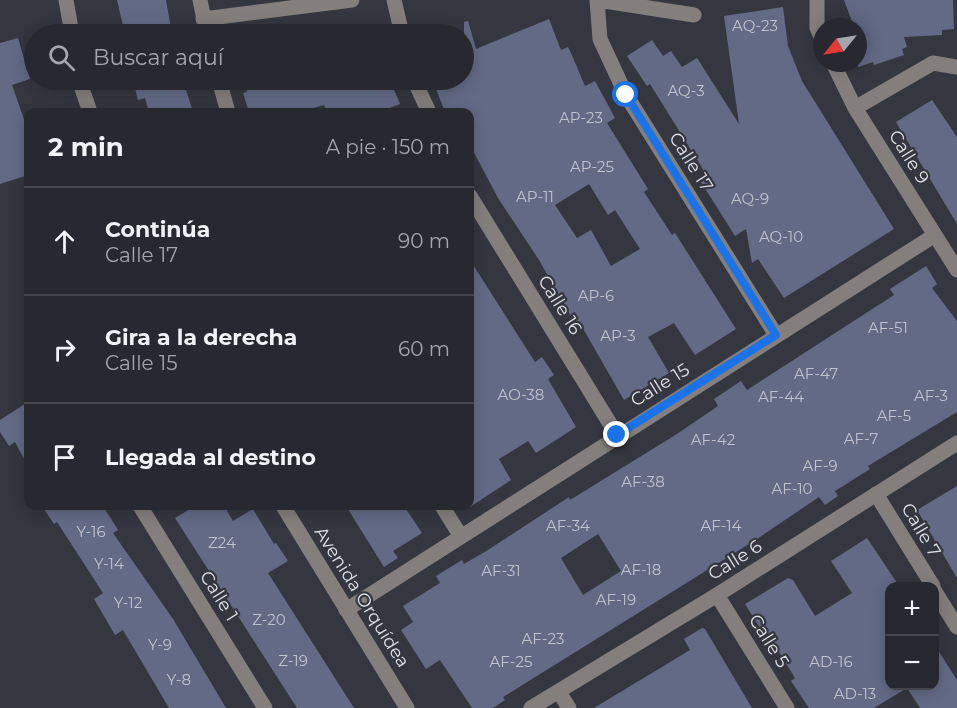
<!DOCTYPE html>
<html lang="es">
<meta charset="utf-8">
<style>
:root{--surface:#282930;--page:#303138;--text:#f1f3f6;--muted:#a5a6ab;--line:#44454c}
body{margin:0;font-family:Montserrat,sans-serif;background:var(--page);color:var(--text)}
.controls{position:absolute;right:18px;bottom:18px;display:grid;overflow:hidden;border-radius:12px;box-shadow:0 3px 15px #0003}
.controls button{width:54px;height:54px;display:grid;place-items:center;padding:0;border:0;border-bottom:2px solid var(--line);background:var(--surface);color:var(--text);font:30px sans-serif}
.compass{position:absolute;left:813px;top:18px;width:54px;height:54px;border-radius:50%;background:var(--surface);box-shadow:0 3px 15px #0003;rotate:240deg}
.stop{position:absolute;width:18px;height:18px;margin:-14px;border:4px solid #1a73e8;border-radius:50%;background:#fff}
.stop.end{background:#1a73e8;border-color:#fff;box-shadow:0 2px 6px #0008}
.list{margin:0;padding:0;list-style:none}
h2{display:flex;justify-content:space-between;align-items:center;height:78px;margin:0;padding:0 24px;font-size:26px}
h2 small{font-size:20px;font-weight:400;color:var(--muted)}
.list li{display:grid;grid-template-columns:39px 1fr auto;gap:18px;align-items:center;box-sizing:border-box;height:108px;padding:0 24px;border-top:2px solid var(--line)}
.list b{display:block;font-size:22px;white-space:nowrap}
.list p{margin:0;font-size:20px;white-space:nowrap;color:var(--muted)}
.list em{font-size:20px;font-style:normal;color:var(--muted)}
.icon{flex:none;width:33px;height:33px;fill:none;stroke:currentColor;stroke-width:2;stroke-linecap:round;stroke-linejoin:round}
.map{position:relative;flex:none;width:957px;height:708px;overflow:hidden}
.search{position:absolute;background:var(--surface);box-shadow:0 3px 15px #0003;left:24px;top:24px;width:450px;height:66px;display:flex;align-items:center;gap:15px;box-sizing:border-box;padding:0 21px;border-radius:33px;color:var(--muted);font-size:22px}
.panel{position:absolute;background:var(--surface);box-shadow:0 3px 15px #0003;left:24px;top:108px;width:450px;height:402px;border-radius:12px}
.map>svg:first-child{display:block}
.building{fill:#636a86;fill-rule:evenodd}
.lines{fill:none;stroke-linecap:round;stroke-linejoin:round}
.minor{stroke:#847f7c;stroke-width:15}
.route{stroke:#1a73e8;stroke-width:8}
.labels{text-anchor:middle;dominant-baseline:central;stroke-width:4.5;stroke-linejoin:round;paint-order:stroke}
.number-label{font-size:15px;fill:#c0c3cf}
.street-label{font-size:18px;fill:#dfe1e7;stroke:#353740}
</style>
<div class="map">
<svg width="957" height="708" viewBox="0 0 957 708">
<rect width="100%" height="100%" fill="#353740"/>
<!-- building -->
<path class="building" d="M 117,0 L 166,0 L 172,34 L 125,34 Z
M 844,0 L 953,0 L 954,29 L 942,30 L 942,35 L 904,37 L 907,47 L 902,49 L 904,55 L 874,65 L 873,62 L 858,67 L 858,27 L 854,27 Z
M 783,7 L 788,46 L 802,81 L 894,229 L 784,298 L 758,259 L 752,263 L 746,229 L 735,236 L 701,182 L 708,178 L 701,166 L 650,84 L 647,86 L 627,56 L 652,40 L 663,56 L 671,51 L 682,67 L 697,58 L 739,124 L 724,16 Z
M 549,19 L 561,50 L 568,47 L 571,53 L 585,86 L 595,81 L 615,118 L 607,123 L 648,189 L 644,192 L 672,235 L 675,233 L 736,329 L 695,355 L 674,323 L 648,337 L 669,373 L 624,400 L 581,325 L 577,327 L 539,260 L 498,198 L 470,145 L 470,112 L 445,112 L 436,89 L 444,85 L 442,80 L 464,80 L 464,22 L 468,21 L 476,49 ZM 589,184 L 608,215 L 615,210 L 640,249 L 611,266 L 591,230 L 577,238 L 555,205 Z
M 18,38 L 30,79 L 12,85 L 26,125 L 28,125 L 28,175 L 0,184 L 0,43 Z
M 133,80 L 183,80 L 193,112 L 149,112 L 145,98 L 138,100 Z
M 244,80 L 390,80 L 400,104 L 379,112 L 327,112 L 324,105 L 299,112 L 249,112 L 243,93 L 247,92 Z
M 932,100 L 957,137 L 957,224 L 896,122 Z
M 470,260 L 535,362 L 542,357 L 554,375 L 548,379 L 576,427 L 536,453 L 528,441 L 499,459 L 511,480 L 470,507 Z
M 926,266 L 937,284 L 932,288 L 957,321 L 957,412 L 868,466 L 870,469 L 835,491 L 838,496 L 825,505 L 819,497 L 757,539 L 503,697 L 505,700 L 493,708 L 472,708 L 440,660 L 426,669 L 401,630 L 413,622 L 403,606 L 440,583 L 436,576 L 462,560 L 464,564 L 488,550 L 569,497 L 570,500 L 677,434 L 718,406 L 714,399 L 741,381 L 747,390 L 894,295 L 890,289 ZM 598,534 L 621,571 L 583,595 L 561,558 Z
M 28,402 L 28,466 L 15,442 L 9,446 L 0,432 L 0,420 Z
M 957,486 L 957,578 L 917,510 Z
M 42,506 L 103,506 L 118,530 L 113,533 L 173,619 L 226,708 L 169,708 L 123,630 L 115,635 L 94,599 L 103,593 L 57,522 L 54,524 Z
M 195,506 L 224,506 L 233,521 L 253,509 L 274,544 L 276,543 L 288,561 L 268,573 L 354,708 L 297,708 L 175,518 Z
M 346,506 L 404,506 L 422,533 L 393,551 L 398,558 L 384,567 Z
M 867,538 L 899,586 L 890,586 L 890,686 L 934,686 L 934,644 L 957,680 L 957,708 L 920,708 L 907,688 L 874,708 L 809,708 L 791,681 L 795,678 L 763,626 L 760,628 L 745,604 L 788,578 L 793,580 L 815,616 L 852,593 L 831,561 Z
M 702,628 L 705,629 L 752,708 L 594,708 L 690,650 L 684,639 Z"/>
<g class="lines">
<!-- minor -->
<path class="minor" d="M 66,0 L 72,34
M 200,0 L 207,34
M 394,0 L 402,34
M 597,0 L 600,39 L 626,95 L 776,335
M 598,0 L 694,15
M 817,0 L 817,28 L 822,39
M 203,19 L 352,0
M 833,63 L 855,108 L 957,270
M 79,80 L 90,112
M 219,80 L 228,112
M 414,80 L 429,112
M 855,108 L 933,63 L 957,67
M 470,196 L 617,435
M 876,494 L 933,586
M 140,506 L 265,708
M 283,506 L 407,708
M 442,506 L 460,535
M 934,590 L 957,627
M 717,595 L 787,708
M 346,610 L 935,235
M 559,692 L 569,708
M 531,708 L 717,595 L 957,443"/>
</g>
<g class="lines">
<!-- route -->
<path class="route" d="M 617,435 L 776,335 L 626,95"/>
</g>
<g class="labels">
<!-- number labels -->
<g class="number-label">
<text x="755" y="25">AQ-23</text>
<text x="686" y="90">AQ-3</text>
<text x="581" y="117">AP-23</text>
<text x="592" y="166">AP-25</text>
<text x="535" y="196">AP-11</text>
<text x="750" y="198">AQ-9</text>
<text x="781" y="236">AQ-10</text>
<text x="596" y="295">AP-6</text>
<text x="888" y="327">AF-51</text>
<text x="618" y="335">AP-3</text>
<text x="816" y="373">AF-47</text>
<text x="521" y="394">AO-38</text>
<text x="931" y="395">AF-3</text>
<text x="781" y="396">AF-44</text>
<text x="894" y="415">AF-5</text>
<text x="861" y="438">AF-7</text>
<text x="713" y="439">AF-42</text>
<text x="820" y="465">AF-9</text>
<text x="643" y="481">AF-38</text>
<text x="792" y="488">AF-10</text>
<text x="568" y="525">AF-34</text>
<text x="721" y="525">AF-14</text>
<text x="91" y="531">Y-16</text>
<text x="222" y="542">Z24</text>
<text x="109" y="563">Y-14</text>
<text x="641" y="569">AF-18</text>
<text x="501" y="570">AF-31</text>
<text x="616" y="599">AF-19</text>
<text x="128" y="602">Y-12</text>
<text x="269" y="619">Z-20</text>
<text x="543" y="638">AF-23</text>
<text x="160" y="644">Y-9</text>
<text x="293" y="660">Z-19</text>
<text x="511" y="661">AF-25</text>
<text x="831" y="661">AD-16</text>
<text x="179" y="679">Y-8</text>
<text x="855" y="693">AD-13</text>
</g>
<!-- street labels -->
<g class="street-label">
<text transform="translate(909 157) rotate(58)">Calle 9</text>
<text transform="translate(691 162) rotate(58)">Calle 17</text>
<text transform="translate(560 305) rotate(58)">Calle 16</text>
<text transform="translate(660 385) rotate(-32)">Calle 15</text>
<text transform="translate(921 530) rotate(59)">Calle 7</text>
<text transform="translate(735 560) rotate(-32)">Calle 6</text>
<text transform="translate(219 596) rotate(58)">Calle 1</text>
<text transform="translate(362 597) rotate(58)">Avenida Orquídea</text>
<text transform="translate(769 641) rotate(58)">Calle 5</text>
</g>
</g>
</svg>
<div class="controls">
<button>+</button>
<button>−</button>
</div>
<svg class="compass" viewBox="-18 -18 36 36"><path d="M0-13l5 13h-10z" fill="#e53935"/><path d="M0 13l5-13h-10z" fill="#a5a6ab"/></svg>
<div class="stop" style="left:626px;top:95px"></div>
<div class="stop end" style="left:617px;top:435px"></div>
<div class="search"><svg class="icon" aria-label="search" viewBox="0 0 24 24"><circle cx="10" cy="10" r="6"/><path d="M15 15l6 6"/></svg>Buscar aquí</div>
<section class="panel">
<h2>2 min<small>A pie · 150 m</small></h2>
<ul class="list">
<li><svg class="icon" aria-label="ahead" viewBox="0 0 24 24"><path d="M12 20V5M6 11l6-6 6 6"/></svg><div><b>Continúa</b><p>Calle 17</p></div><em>90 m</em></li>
<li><svg class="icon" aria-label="right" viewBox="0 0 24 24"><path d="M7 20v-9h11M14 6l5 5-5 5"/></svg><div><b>Gira a la derecha</b><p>Calle 15</p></div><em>60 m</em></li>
<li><svg class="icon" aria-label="arrive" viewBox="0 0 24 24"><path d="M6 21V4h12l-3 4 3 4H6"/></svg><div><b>Llegada al destino</b></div></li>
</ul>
</section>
</div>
